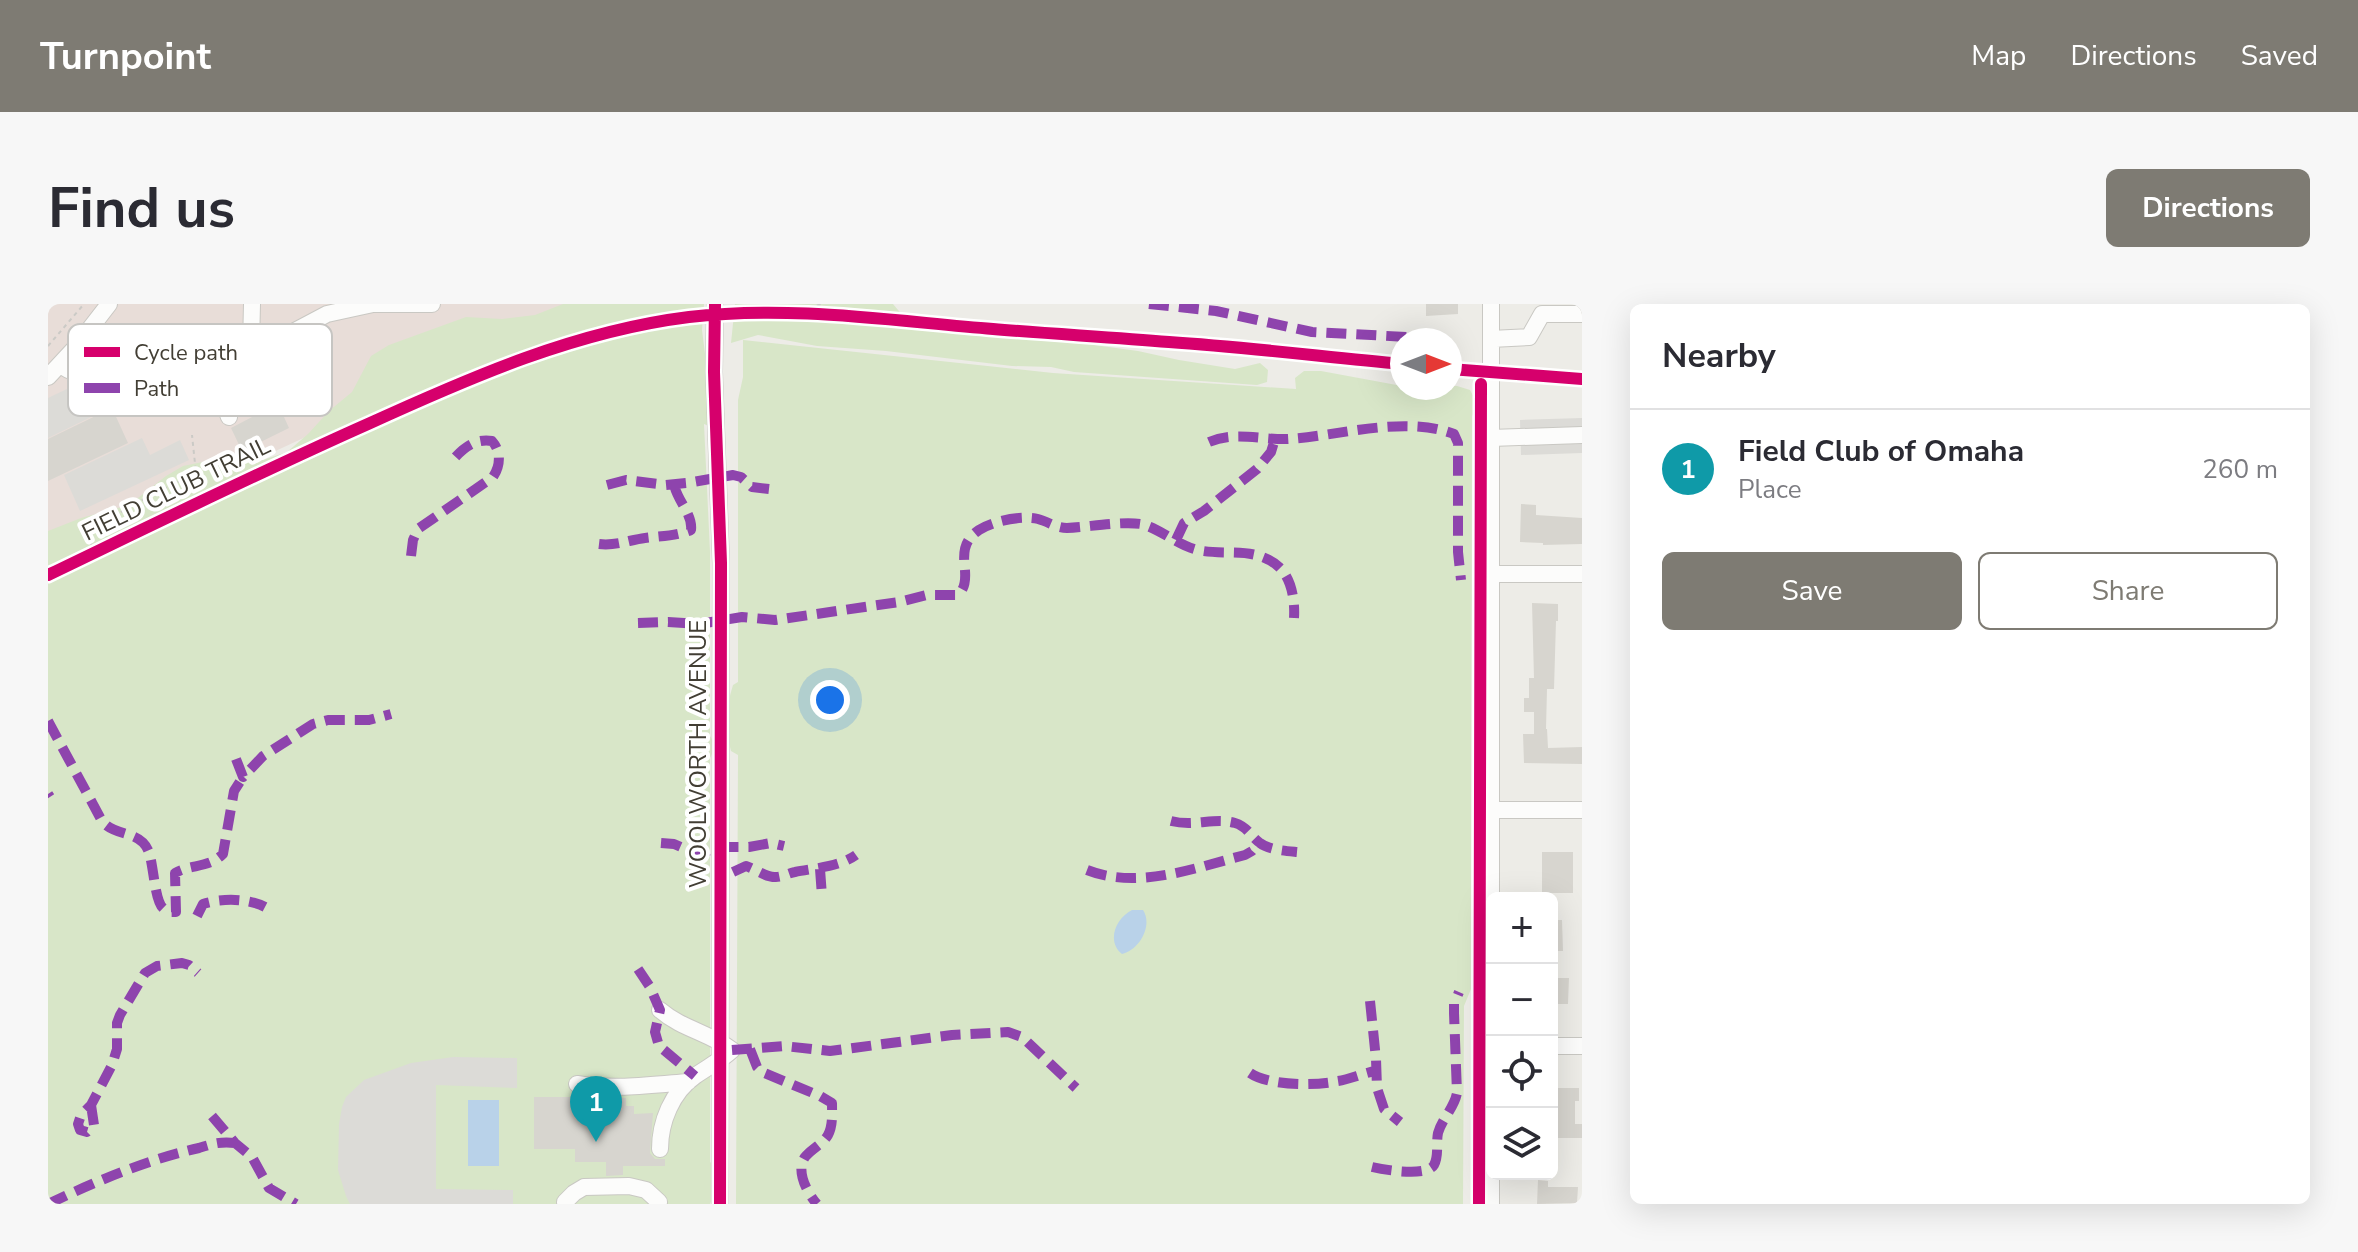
<!DOCTYPE html>
<meta charset="utf-8">
<style>
:root{--surface:#fff;--page:#f7f7f7;--text:#2b2b33;--muted:#7c7c81;--line:#e1e1e2;--accent:#7e7b73}
body{margin:0;font-family:"Nunito Sans",sans-serif;background:var(--page);color:var(--text)}
.controls{position:absolute;right:24px;bottom:24px;display:grid;overflow:hidden;border-radius:12px;box-shadow:0 8px 32px #0002}
.controls button{width:72px;height:72px;display:grid;place-items:center;padding:0;border:0;border-bottom:2px solid var(--line);background:var(--surface);color:var(--text);font:40px sans-serif}
.compass{position:absolute;left:1342px;top:24px;width:72px;height:72px;border-radius:50%;background:var(--surface);box-shadow:0 8px 32px #0002;rotate:90deg}
.you{position:absolute;left:782px;top:396px;width:28px;height:28px;margin:-20px;border:6px solid #fff;border-radius:50%;background:#1a73e8;box-shadow:0 0 0 12px #1a73e833}
.badge{display:grid;place-items:center;width:52px;height:52px;border-radius:50%;background:var(--accent);color:#fff;font-size:26px;font-weight:700}
.pin{position:absolute;translate:-50% -66px;filter:drop-shadow(0 2px 4px #0008)}
.pin::after{content:'';position:absolute;top:42px;width:28px;height:24px;background:inherit;clip-path:polygon(0 0,100% 0,50% 100%)}
.list{margin:0;padding:0;list-style:none}
h2{display:flex;justify-content:space-between;align-items:center;height:104px;margin:0;padding:0 32px;font-size:34px}
h2 small{font-size:26px;font-weight:400;color:var(--muted)}
.list li{display:grid;grid-template-columns:52px 1fr auto;gap:24px;align-items:center;box-sizing:border-box;height:120px;padding:0 32px;border-top:2px solid var(--line)}
.list b{display:block;font-size:30px;white-space:nowrap}
.list p{margin:0;font-size:26px;white-space:nowrap;color:var(--muted)}
.list em{font-size:26px;font-style:normal;color:var(--muted)}
.actions{display:flex;gap:16px;padding:24px 32px}
.actions a{flex:1;padding:18px 0;border:2px solid var(--accent);border-radius:12px;text-align:center;font-size:28px;color:var(--accent)}
.actions .main{background:var(--accent);color:#fff}
.icon{flex:none;width:44px;height:44px;fill:none;stroke:currentColor;stroke-width:2;stroke-linecap:round;stroke-linejoin:round}
.map{position:relative;flex:none;width:1534px;height:900px;overflow:hidden;border-radius:12px}
header{display:flex;align-items:center;gap:48px;box-sizing:border-box;height:112px;padding:0 40px;background:var(--accent);color:#fff}
header strong{font-size:38px}
nav{display:flex;gap:44px;margin-inline-start:auto;font-size:28px}
.intro{display:flex;align-items:center;justify-content:space-between;box-sizing:border-box;height:192px;padding:0 48px}
h1{margin:0;font-size:56px}
.button{padding:20px 36px;border-radius:12px;background:var(--accent);color:#fff;font-size:28px;font-weight:700}
main{display:flex;gap:48px;padding:0 48px}
aside{flex:1;background:var(--surface);border-radius:12px;box-shadow:0 8px 32px #0002}
.map>svg:first-child{display:block}
.medical{fill:#e8ddd8}
.green{fill:#d8e6c8}
.parking{fill:#dcdbd7}
.water{fill:#b9d2e9}
.building{fill:#d7d5cf}
.lines{fill:none;stroke-linecap:round;stroke-linejoin:round}
.minor-casing{stroke:#c9c8c3;stroke-width:18}
.path{stroke:#cbcac6;stroke-width:2;stroke-dasharray:4 4;stroke-linecap:butt}
.minor{stroke:#fcfcfb;stroke-width:16}
.quiet{stroke:#8e44ad;stroke-width:10;stroke-dasharray:20 10;stroke-linecap:butt}
.cycleway-casing{stroke:#fff;stroke-width:17}
.cycleway{stroke:#d6006c;stroke-width:12}
.labels{text-anchor:middle;dominant-baseline:central;stroke-width:8;stroke-linejoin:round;paint-order:stroke}
.street-label{font-size:24px;fill:#423e34;stroke:#fff}
.key{fill:#fff;stroke:#c6c5c2;stroke-width:2}
.key-label{font-size:22px;fill:#423e34}
</style>
<header>
<strong>Turnpoint</strong>
<nav><a>Map</a><a>Directions</a><a>Saved</a></nav>
</header>
<div class="intro"><h1>Find us</h1><a class="button">Directions</a></div>
<main>
<div class="map">
<svg width="1534" height="900" viewBox="0 0 1534 900">
<rect width="100%" height="100%" fill="#edece7"/>
<!-- medical -->
<path class="medical" d="M 0,0 L 589,0 L 464,37 L 0,253 Z"/>
<!-- green -->
<path class="green" d="M 515,0 L 656,0 L 654,26 L 661,81 L 661,122 L 656,120 L 662,248 L 662,432 C 667,438 666,448 662,454 L 662,858 L 667,862 L 666,890 L 662,900 L 0,900 L 0,227 L 33,214 L 81,201 L 118,172 L 135,162 L 169,155 L 215,156 L 239,148 L 260,130 L 281,107 L 304,88 L 323,52 L 341,41 L 418,13 L 454,15 L 487,11 Z
M 687,0 L 845,0 L 861,19 L 893,28 L 948,29 L 1024,38 L 1090,47 L 1131,56 L 1187,65 L 1212,59 L 1220,66 L 1219,78 L 1209,81 L 1026,68 L 1003,63 L 964,62 L 838,47 L 769,42 L 710,31 L 683,39 Z
M 695,36 L 1005,69 L 1248,85 L 1247,74 L 1256,67 L 1273,67 L 1354,82 L 1354,84 L 1402,84 L 1402,82 L 1409,82 L 1422,86 L 1429,99 L 1424,113 L 1423,685 L 1416,702 L 1415,900 L 688,900 L 690,451 L 683,447 C 677,425 678,402 685,381 L 690,378 L 690,96 L 695,73 Z"/>
<!-- parking -->
<path class="parking" d="M 21,84 L 29,100 L 37,96 L 45,112 L 0,134 L 0,94 Z
M 1534,114 L 1534,149 L 1473,151 L 1472,116 Z
M 94,134 L 102,151 L 132,136 L 141,156 L 32,207 L 16,171 Z
M 405,753 L 469,754 L 469,784 L 388,781 L 388,885 L 465,886 L 465,900 L 302,900 L 298,892 L 290,866 L 291,820 L 294,803 L 298,793 L 316,776 L 363,759 Z"/>
<!-- water -->
<path class="water" d="M 1084,606 L 1095,606 C 1105,621 1092,646 1074,650 C 1058,637 1068,614 1084,606 Z
M 420,796 L 451,796 L 451,862 L 420,862 Z"/>
<!-- building -->
<path class="building" d="M 1378,0 L 1410,0 L 1410,10 L 1378,12 Z
M 254,87 L 261,102 L 236,113 L 241,124 L 194,147 L 183,124 Z
M 64,104 L 80,139 L 0,177 L 0,135 Z
M 1473,200 L 1488,201 L 1488,211 L 1534,214 L 1534,240 L 1495,241 L 1495,239 L 1472,238 Z
M 1484,299 L 1510,300 L 1510,317 L 1508,317 L 1506,385 L 1499,385 L 1498,425 L 1499,425 L 1500,444 L 1534,443 L 1534,460 L 1476,459 L 1475,430 L 1486,430 L 1486,408 L 1476,408 L 1476,394 L 1481,394 L 1481,374 L 1486,374 Z
M 1494,548 L 1525,548 L 1525,589 L 1494,589 Z
M 1504,616 L 1514,616 L 1515,647 L 1504,647 Z
M 1504,674 L 1521,674 L 1520,700 L 1504,700 Z
M 1504,784 L 1531,784 L 1531,797 L 1527,797 L 1527,820 L 1534,820 L 1534,834 L 1504,834 Z
M 486,793 L 524,793 L 524,802 L 558,802 L 557,794 L 578,794 L 578,802 L 586,802 L 586,810 L 605,809 L 602,849 L 607,855 L 617,855 L 617,862 L 575,862 L 575,871 L 558,872 L 558,858 L 527,858 L 527,845 L 486,845 Z
M 1490,876 L 1500,877 L 1500,883 L 1530,883 L 1529,899 L 1489,900 Z"/>
<g class="lines">
<!-- minor casing -->
<g class="minor-casing">
<path id="minor" d="M 667,0 L 666,68 L 673,259 L 672,900
M 1443,35 L 1481,33 L 1494,10 L 1534,10
M 203,42 L 228,37 L 279,10 L 325,0 L 384,0
M 153,55 L 175,43 L 203,42 L 204,0
M 12,61 C 21,67 30,71 41,71 C 71,72 138,33 160,61 C 169,73 175,98 181,113
M 0,73 L 27,44 L 61,0
M 1443,134 L 1534,131
M 1444,270 L 1534,270
M 1443,506 L 1534,506
M 1504,742 L 1534,742
M 529,780 C 565,786 604,781 640,778
M 612,845 C 612,818 624,788 647,772 C 660,763 672,757 684,746 C 662,729 634,725 612,706
M 517,898 L 526,889 L 536,883 L 581,882 L 598,886 L 611,898
M 1443,900 L 1443,0"/>
</g>
<!-- path -->
<path class="path" d="M 755,9 L 763,3 L 774,0
M 0,42 L 36,0
M 48,248 C 47,246 42,239 42,237 C 42,217 130,179 148,169 L 144,131"/>
<!-- minor -->
<use href="#minor" class="minor"/>
<!-- quiet -->
<path class="quiet" d="M 1101,0 L 1168,7 L 1264,28 L 1379,34
M 1161,138 C 1187,127 1213,136 1240,135 C 1291,132 1356,111 1406,130 L 1410,139 L 1410,248 L 1413,276
M 559,181 L 578,176 L 618,181 L 639,179 L 685,171 L 693,173 L 704,183 L 721,185
M 1128,236 L 1136,219 L 1156,207 L 1209,165 L 1223,148 L 1227,135
M 551,240 C 568,242 581,236 597,234 C 613,232 627,232 643,226 C 645,210 629,197 626,180
M 363,252 L 365,236 L 370,225 L 445,173 C 453,161 453,147 444,137 C 426,134 414,145 403,158
M 590,319 L 620,318 L 651,320 L 694,313 L 727,316 L 851,298 L 879,291 L 910,291 C 929,273 901,246 931,226 C 945,217 974,211 990,215 C 1001,218 1008,224 1019,224 C 1040,223 1074,217 1093,220 C 1114,225 1132,244 1155,247 C 1181,251 1209,243 1231,263 C 1244,275 1247,297 1246,314
M 0,417 L 54,517 C 67,533 91,526 100,546 C 106,559 106,598 116,605 C 120,609 123,608 128,608 L 127,569 C 143,560 161,564 175,550 L 186,487 L 195,473
M 188,455 L 195,473 L 215,452 L 265,420 L 280,416 L 321,416 L 343,410
M 0,490 L 2,493
M 1123,517 C 1147,523 1166,513 1187,519 C 1200,523 1202,532 1212,539 C 1221,546 1238,547 1249,548
M 613,539 L 626,540 L 640,546 L 653,549 L 672,543 L 701,543 L 723,539 L 736,542
M 772,565 L 774,592
M 1039,566 C 1090,586 1146,564 1197,551 L 1204,547 L 1211,539
M 685,568 L 698,562 C 707,565 719,574 728,573 C 734,573 741,569 747,568 C 767,564 791,563 808,551
M 149,612 L 155,600 C 173,594 200,594 217,603
M 590,665 L 602,683 L 612,706 L 607,728 L 611,742 L 647,772
M 1322,697 L 1328,755 L 1329,784 L 1336,805 L 1352,818
M 702,745 L 709,763 L 714,768 L 772,792 L 784,799 C 784,810 785,822 780,831 C 775,840 763,845 757,853 C 747,867 760,890 769,900
M 684,746 L 736,742 L 782,747 L 904,731 L 960,728 L 974,733 L 1028,784
M 1202,769 C 1221,782 1268,782 1290,777 C 1303,775 1315,769 1328,767
M 43,801 L 46,821 L 39,828 L 32,826 L 30,820 L 33,811 L 43,801 L 64,761 L 69,745 L 69,719 L 72,711 L 97,669 L 109,662 L 134,659 L 141,661 L 150,669
M 164,812 L 187,839 L 204,853 L 221,884 L 248,900
M 1324,863 C 1337,866 1379,873 1386,861 C 1391,852 1388,839 1390,829 C 1394,815 1406,804 1409,789 L 1406,709 L 1406,700 L 1411,688
M 0,900 C 49,877 98,856 151,844 C 164,840 173,837 187,839"/>
<!-- cycleway casing -->
<g class="cycleway-casing">
<path id="cycleway" d="M 667,0 L 666,68 L 673,259 L 672,900
M 1402,65 L 1534,75
M 0,271 C 106,220 212,168 320,120 C 423,73 528,27 641,13 C 743,1 844,17 945,25 C 1004,30 1063,33 1121,38 C 1199,43 1277,53 1354,60
M 1431,900 L 1433,80"/>
</g>
<!-- cycleway -->
<use href="#cycleway" class="cycleway"/>
</g>
<g class="labels">
<!-- street labels -->
<g class="street-label">
<text transform="translate(128 185) rotate(-26)">FIELD CLUB TRAIL</text>
<text transform="translate(650 450) rotate(-90)">WOOLWORTH AVENUE</text>
</g>
</g>
<!-- legend -->
<rect x="20" y="20" width="264" height="92" rx="12" class="key"/>
<rect x="36" y="43" width="36" height="10" fill="#d6006c"/>
<rect x="36" y="79" width="36" height="10" fill="#8e44ad"/>
<g class="key-label">
<text x="86" y="56">Cycle path</text>
<text x="86" y="92">Path</text>
</g>
</svg>
<div class="controls">
<button>+</button>
<button>−</button>
<button><svg class="icon" aria-label="locate" viewBox="0 0 24 24"><circle cx="12" cy="12" r="6"/><path d="M12 2v4M12 18v4M2 12h4M18 12h4"/></svg></button>
<button><svg class="icon" aria-label="layers" viewBox="0 0 24 24"><path d="M12 4l9 5-9 5-9-5zM3 14l9 5 9-5"/></svg></button>
</div>
<svg class="compass" viewBox="-18 -18 36 36"><path d="M0-13l5 13h-10z" fill="#e53935"/><path d="M0 13l5-13h-10z" fill="#7c7c81"/></svg>
<div class="you"></div>
<div class="pin badge" style="left:548px;top:838px;background:#0f9aa8">1</div>
</div>
<aside>
<h2>Nearby<small></small></h2>
<ul class="list">
<li><span class="badge" style="background:#0f9aa8">1</span><div><b>Field Club of Omaha</b><p>Place</p></div><em>260 m</em></li>
</ul>
<div class="actions"><a class="main">Save</a><a>Share</a></div>
</aside>
</main>
